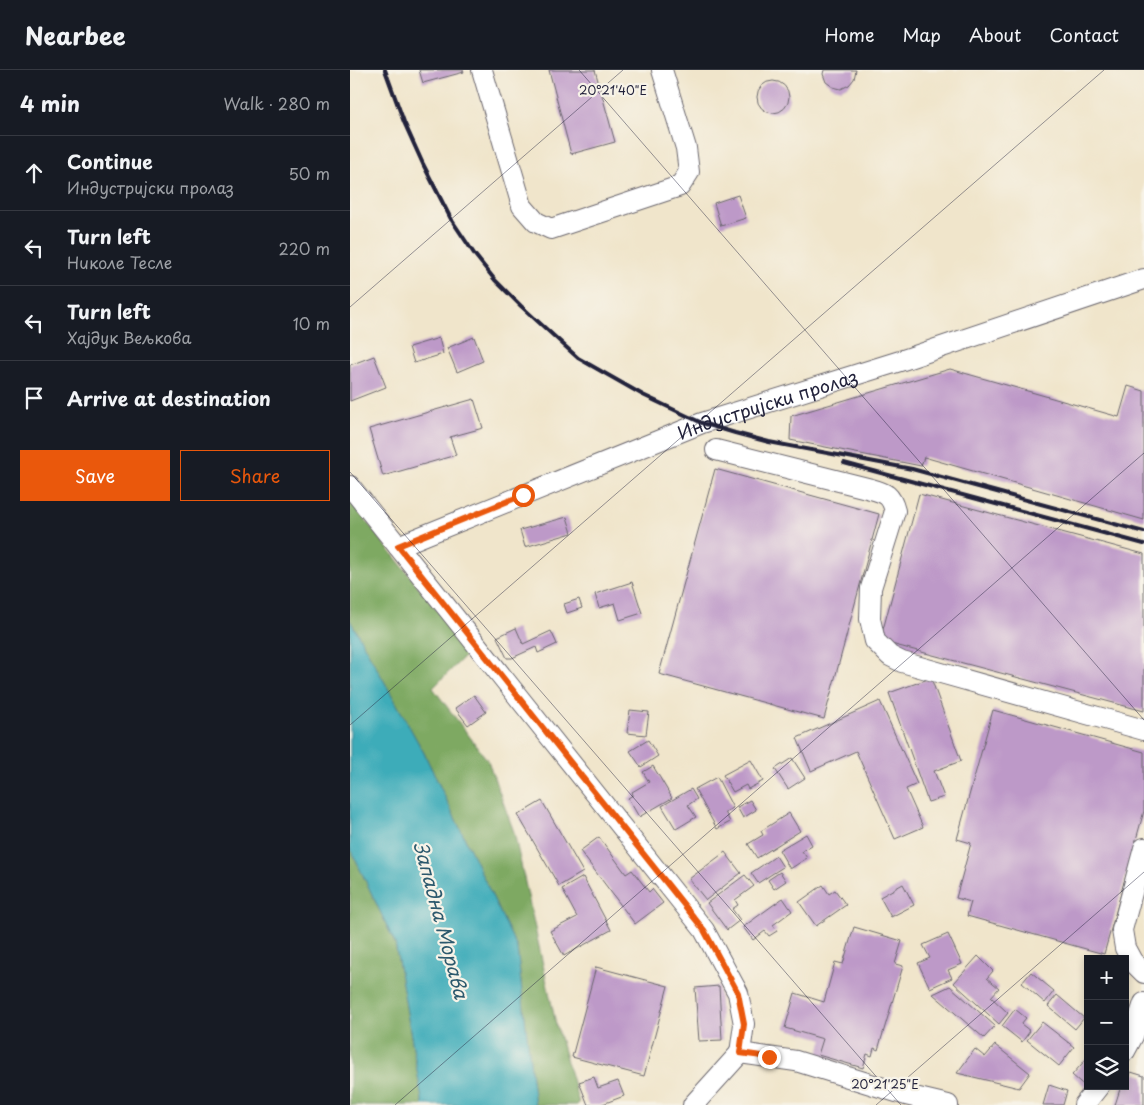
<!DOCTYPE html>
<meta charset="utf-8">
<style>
:root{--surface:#171b24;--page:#242831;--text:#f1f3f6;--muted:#9ea1a6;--line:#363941;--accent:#ea580c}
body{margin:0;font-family:"Playpen Sans",sans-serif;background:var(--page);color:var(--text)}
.controls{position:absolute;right:15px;bottom:15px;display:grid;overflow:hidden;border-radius:0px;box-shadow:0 2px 8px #0003}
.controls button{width:45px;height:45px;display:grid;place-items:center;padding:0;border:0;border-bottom:1px solid var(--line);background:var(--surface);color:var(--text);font:25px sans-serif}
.stop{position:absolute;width:15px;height:15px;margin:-11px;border:4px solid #ea580c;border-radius:50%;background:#fff}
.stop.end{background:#ea580c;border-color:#fff;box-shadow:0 1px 5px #0008}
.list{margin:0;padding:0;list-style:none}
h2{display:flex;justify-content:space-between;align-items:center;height:65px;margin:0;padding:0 20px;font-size:21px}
h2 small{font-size:16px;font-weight:400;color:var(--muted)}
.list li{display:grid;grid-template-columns:32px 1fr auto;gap:15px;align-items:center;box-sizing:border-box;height:75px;padding:0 20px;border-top:1px solid var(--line)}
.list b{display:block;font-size:19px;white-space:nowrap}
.list p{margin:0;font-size:16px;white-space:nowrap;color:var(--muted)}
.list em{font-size:16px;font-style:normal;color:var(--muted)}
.actions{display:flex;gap:10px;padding:15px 20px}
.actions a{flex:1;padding:11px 0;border:1px solid var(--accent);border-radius:0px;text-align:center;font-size:18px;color:var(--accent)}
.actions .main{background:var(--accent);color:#fff}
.icon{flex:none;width:28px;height:28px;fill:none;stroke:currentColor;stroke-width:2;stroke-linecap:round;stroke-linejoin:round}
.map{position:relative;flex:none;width:794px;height:1035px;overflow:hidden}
header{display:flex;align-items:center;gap:30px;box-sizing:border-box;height:70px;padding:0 25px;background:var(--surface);border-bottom:1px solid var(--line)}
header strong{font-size:24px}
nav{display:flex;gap:28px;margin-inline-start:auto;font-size:18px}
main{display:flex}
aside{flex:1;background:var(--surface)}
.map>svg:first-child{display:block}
.forest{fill:#7ea962;stroke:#50664e}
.water{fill:#3cacb9;stroke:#2f677a}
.building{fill:#bd99c8}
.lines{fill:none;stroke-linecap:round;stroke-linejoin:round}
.minor-casing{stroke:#6a666d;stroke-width:22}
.minor{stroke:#fff;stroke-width:20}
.rail{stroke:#22223b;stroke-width:4}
.route{stroke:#ea580c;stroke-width:6}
.ticks{fill:none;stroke:#22223b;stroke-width:1;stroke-opacity:0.45}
.labels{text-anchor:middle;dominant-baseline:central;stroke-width:4.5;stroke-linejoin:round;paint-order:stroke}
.street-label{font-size:18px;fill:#22223b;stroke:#f7f3e8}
.water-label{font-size:19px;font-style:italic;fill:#2c596d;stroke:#f7f3e8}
.ticks-label{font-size:12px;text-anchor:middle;fill:#22223b;stroke:#f7f3e8;stroke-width:4.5;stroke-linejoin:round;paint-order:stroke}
</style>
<header>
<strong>Nearbee</strong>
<nav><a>Home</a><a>Map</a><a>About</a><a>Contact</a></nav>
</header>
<main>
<aside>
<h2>4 min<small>Walk · 280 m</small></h2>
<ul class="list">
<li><svg class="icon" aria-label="ahead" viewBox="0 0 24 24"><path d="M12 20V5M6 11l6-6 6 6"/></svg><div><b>Continue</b><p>Индустријски пролаз</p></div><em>50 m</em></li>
<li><svg class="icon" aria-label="left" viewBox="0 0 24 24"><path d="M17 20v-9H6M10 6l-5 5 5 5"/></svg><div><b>Turn left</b><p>Николе Тесле</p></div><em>220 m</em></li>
<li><svg class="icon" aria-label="left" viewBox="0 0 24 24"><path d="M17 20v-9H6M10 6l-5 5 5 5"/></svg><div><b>Turn left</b><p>Хајдук Вељкова</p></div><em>10 m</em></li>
<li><svg class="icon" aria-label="arrive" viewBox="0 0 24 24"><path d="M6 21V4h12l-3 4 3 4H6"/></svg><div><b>Arrive at destination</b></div></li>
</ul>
<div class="actions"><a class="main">Save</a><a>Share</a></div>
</aside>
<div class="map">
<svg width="794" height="1035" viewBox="0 0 794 1035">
<rect width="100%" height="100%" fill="#f7f3e8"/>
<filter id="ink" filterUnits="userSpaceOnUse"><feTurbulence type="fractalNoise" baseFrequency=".02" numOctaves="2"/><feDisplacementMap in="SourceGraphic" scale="10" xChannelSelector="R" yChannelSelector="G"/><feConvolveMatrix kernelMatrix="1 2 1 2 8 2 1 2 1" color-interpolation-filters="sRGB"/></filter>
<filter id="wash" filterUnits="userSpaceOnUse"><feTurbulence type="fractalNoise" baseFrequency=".0096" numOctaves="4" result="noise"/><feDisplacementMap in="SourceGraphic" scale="20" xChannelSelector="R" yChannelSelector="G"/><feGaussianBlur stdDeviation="1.12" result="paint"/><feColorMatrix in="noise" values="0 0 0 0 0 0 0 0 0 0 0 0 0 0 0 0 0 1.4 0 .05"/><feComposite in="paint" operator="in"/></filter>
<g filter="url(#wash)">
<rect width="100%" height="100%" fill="#f0e5cb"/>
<!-- forest -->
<path class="forest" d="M 0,431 L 120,581 L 83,618 L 138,691 L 164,762 L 206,954 L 229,1033 L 227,1035 L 185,1035 L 167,878 L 74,683 L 0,550 Z
M 0,778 L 45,873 L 73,1035 L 0,1035 Z"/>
<!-- water -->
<path class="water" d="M 0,550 L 74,683 L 167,878 L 185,1035 L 73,1035 L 45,873 L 0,778 Z"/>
<g id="blocks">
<!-- building -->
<path class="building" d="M 69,0 L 113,0 L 114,2 L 73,13 Z
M 199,0 L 245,0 L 265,72 L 221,84 Z
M 474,0 L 506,0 L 504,9 L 499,15 L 491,19 L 483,17 L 476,12 L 473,4 Z
M407 27a16 16 0 1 1 32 0a16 16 0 1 1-32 0Z
M 388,125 L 396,148 L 371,156 L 364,133 Z
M 124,267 L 133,291 L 107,302 L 97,278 Z
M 89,268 L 93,284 L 64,293 L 59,277 Z
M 24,286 L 36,317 L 0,331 L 0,295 Z
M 600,299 L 769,347 L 778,316 L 794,321 L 794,450 L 574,387 L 571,396 L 440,370 L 441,346 Z
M 124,329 L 133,358 L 100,367 L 106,385 L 33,406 L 19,359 Z
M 365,399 L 529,444 L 474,649 L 309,604 Z
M 569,424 L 794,484 L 794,641 L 530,571 Z
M 217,447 L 222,463 L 175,477 L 170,460 Z
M 282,512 L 292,543 L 270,550 L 265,533 L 249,538 L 245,524 Z
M 229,529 L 232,538 L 217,543 L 214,534 Z
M 166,558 L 173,574 L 201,561 L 207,574 L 188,583 L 186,577 L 162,588 L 157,588 L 147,567 Z
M 581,608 L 611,691 L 584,701 L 594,727 L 578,732 L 539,623 Z
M 124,625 L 136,642 L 118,655 L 105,638 Z
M 530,631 L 567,714 L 556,719 L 573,757 L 545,769 L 506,681 L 461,701 L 447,668 Z
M 280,640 L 299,642 L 296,665 L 277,663 Z
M 643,640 L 794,682 L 794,741 L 754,884 L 617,846 L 621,832 L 606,828 L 621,773 L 607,769 Z
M 298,670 L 308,686 L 291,697 L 280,681 Z
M 442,688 L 455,708 L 438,719 L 425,699 Z
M 401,690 L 413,711 L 398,719 L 396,715 L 383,722 L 373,705 Z
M 303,696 L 322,728 L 289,747 L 278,728 L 283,725 L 282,722 L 299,712 L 293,702 Z
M 367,707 L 383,738 L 375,742 L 380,752 L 367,759 L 345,719 Z
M 341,719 L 347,729 L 338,735 L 346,747 L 326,759 L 312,736 Z
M 400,730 L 406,740 L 393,748 L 387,737 Z
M 192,731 L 233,802 L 209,816 L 168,745 Z
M 439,743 L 450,761 L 407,788 L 398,774 L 413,765 L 411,761 Z
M 456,764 L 462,775 L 452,781 L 457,788 L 440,799 L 429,780 Z
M 249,767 L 276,804 L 282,800 L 299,822 L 302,819 L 313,833 L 285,854 L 230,781 Z
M 375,782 L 391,803 L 356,830 L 339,809 Z
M 426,786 L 433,797 L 408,813 L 401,803 Z
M 430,802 L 436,811 L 424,819 L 418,810 Z
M 395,805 L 404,816 L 385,830 L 388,835 L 382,839 L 390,850 L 377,860 L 357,833 Z
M 233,807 L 261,860 L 214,886 L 200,861 L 227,847 L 212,819 Z
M 553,814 L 564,835 L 541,847 L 530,827 Z
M 473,815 L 479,824 L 485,820 L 496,835 L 466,856 L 449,832 Z
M 433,828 L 442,841 L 423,855 L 427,861 L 419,866 L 415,861 L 403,870 L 393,857 Z
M 504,857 L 552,871 L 545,894 L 553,896 L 528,980 L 524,978 L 522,986 L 517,984 L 513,998 L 468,985 L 473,969 L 435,958 L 445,923 L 474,932 L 485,892 L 493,894 Z
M 598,864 L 612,894 L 598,900 L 602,908 L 580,918 L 568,893 L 580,888 L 573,875 Z
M 628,886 L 643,901 L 637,908 L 649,918 L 641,927 L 658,943 L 649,954 L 604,913 Z
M 246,897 L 318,916 L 294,1006 L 222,987 Z
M 681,902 L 704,921 L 695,933 L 672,913 Z
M 369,916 L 372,970 L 349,971 L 345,918 Z
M 600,916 L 645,956 L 634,968 L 583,924 Z
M 707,925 L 734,948 L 725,959 L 698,936 Z
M 665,939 L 676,948 L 671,954 L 680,961 L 672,972 L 652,956 Z
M 692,952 L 724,977 L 709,996 L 677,970 Z
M 645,975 L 680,1003 L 669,1018 L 607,1003 L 625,979 L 635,987 Z
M 738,987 L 738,1019 L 722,1005 Z
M 781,1002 L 794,1006 L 794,1035 L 765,1035 L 771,1016 L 777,1016 Z
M 244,1007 L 248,1018 L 268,1011 L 274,1026 L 250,1035 L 238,1035 L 229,1012 Z
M 699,1015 L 717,1021 L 713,1035 L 693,1035 Z"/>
</g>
</g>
<g filter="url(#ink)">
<use href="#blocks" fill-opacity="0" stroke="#6a666d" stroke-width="1"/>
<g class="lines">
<!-- minor casing -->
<g class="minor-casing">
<g id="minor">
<path d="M 132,0 L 172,136 L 186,152 L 201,159 L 330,116 L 339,102 L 336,78 L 312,0"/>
<path d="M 366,380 L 521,419 C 536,423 541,425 545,441 L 521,518 L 520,549 L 525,571 L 540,586 L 552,592 L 794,660"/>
<path d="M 0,416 L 354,860 L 388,923 L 394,954 L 390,983"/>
<path id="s1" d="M 48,476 L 352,353 L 550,291 L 794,209"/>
<path d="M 794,778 L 772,860 L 775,878 L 782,891 L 794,903"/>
<path d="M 775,981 L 783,966 L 794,933"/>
<path d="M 390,983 L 446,991 L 556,1025 L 598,1035"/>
<path d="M 343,1035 L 390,983"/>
<path d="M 734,1035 L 749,1016"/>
</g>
</g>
<!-- minor -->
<use href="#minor" class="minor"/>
<!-- rail -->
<path class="rail" d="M 35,0 L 54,52 L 73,94 L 101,149 L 125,185 L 145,210 L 171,236 L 228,288 L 293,325 L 352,353 L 385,363 L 419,372 L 562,399 L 794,462
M 494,393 L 794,474"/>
</g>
</g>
<g class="lines" filter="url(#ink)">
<!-- route -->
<path class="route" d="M 173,425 L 48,476 L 354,860 L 388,923 L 394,954 L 390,983 L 419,987"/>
</g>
<!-- ticks -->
<path class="ticks" d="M 229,0 L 794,650M 0,237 L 273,0M 0,402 L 551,1035M 0,655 L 754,0M 45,1035 L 794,383M 526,1035 L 794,802"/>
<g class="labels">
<!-- street labels -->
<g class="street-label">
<text stroke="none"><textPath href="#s1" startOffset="396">Индустријски пролаз</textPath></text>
</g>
<!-- water labels -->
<g class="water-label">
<text transform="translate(92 850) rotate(75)">Западна Морава</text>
</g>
</g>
<g class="ticks-label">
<text x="263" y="25">20°21'40"E</text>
<text x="535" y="1019">20°21'25"E</text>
</g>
</svg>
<div class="controls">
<button>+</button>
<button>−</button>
<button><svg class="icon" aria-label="layers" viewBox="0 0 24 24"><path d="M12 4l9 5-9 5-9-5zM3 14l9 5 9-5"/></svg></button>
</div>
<div class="stop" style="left:173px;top:425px"></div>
<div class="stop end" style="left:419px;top:987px"></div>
</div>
</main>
